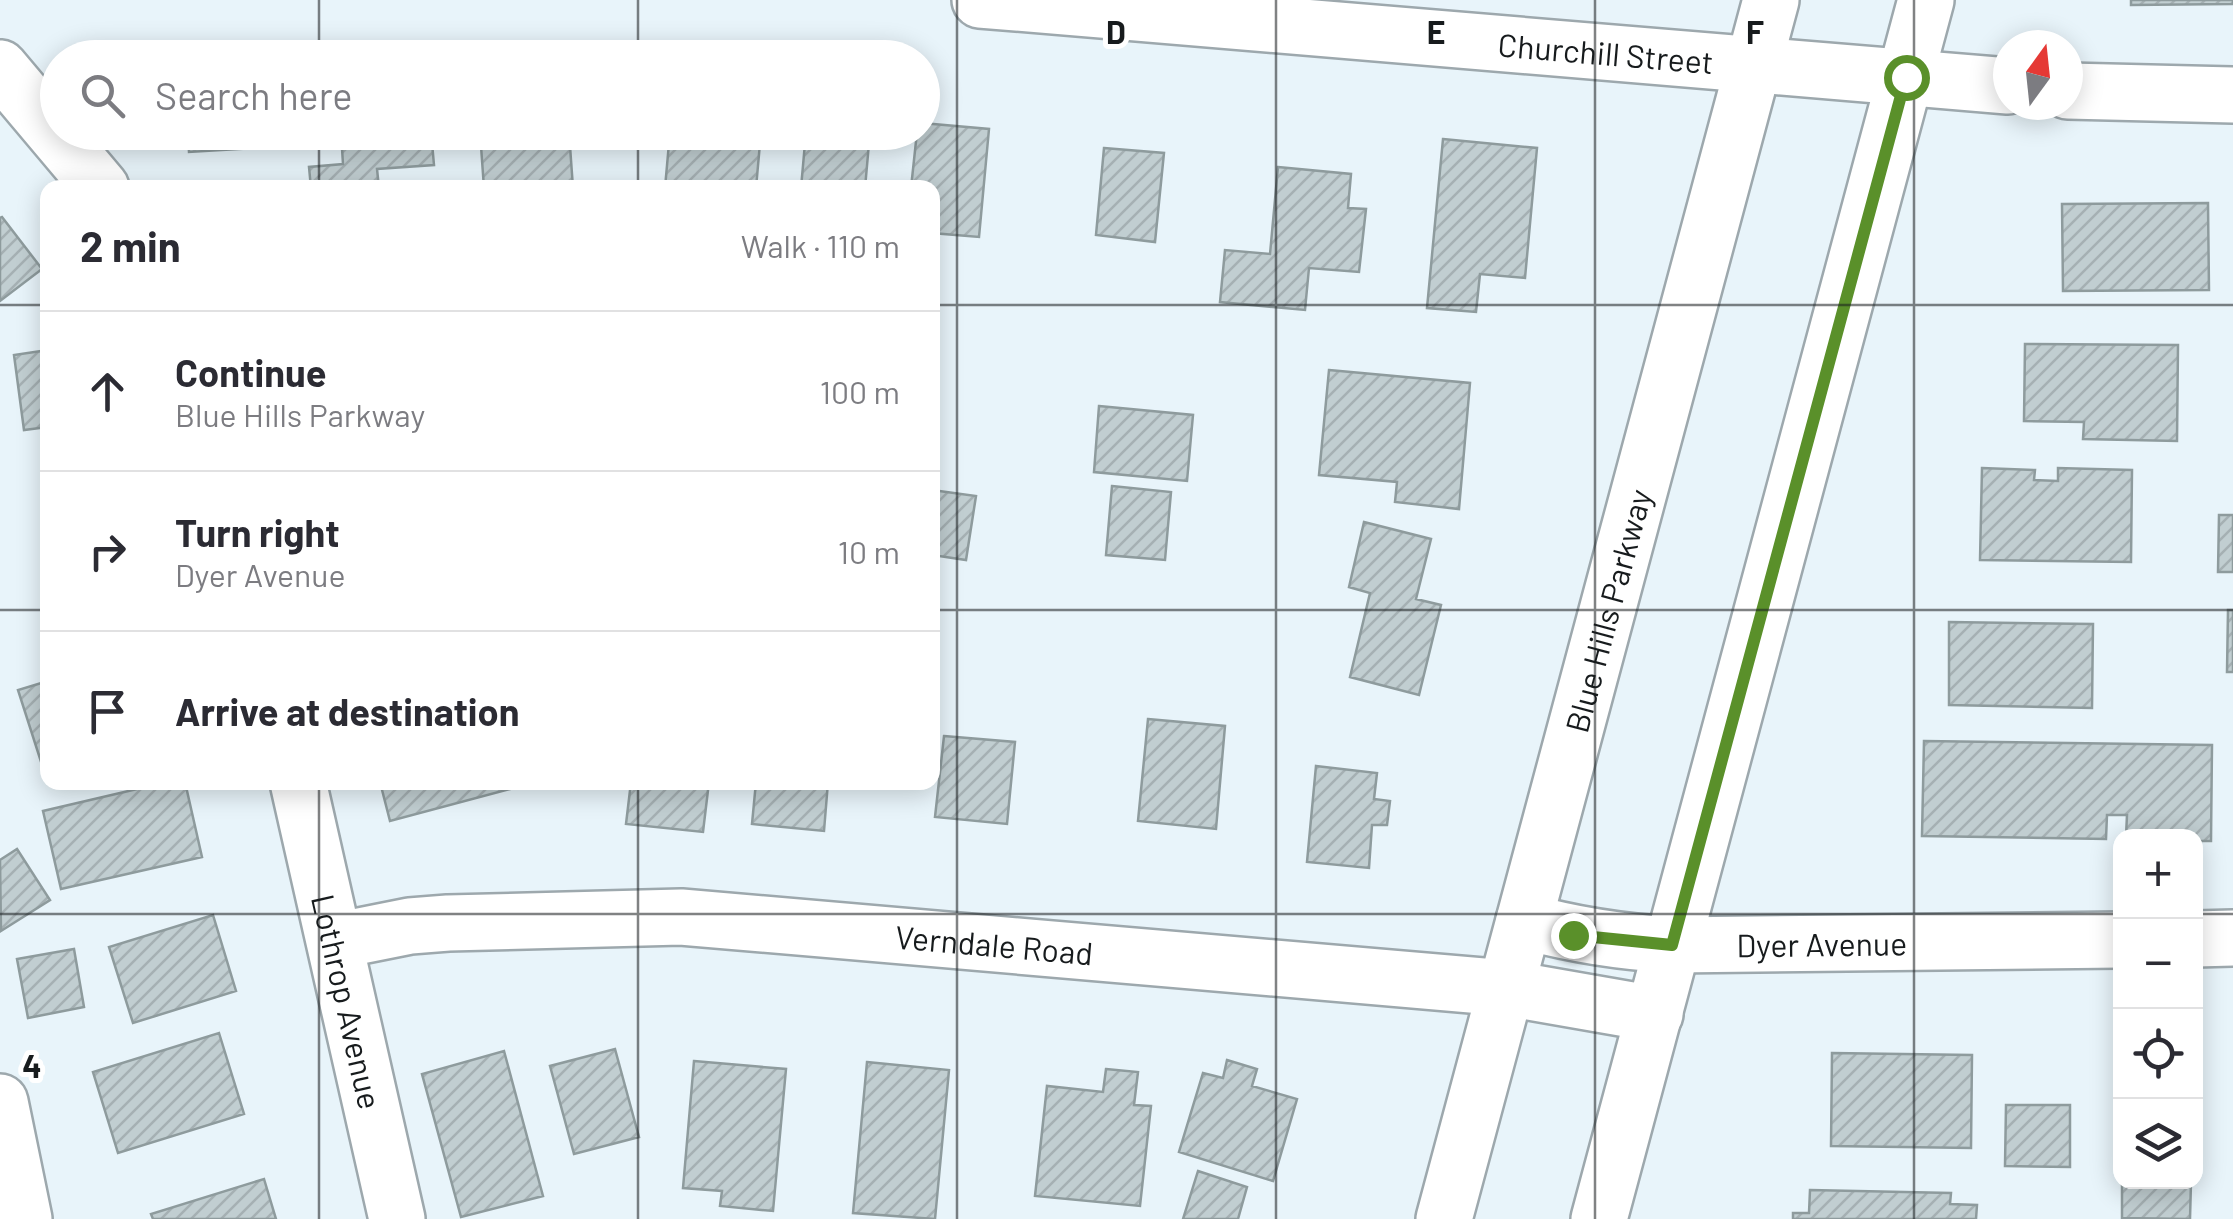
<!DOCTYPE html>
<meta charset="utf-8">
<style>
:root{--surface:#fff;--page:#f7f7f7;--text:#2b2b33;--muted:#7c7c81;--line:#e1e1e2}
body{margin:0;font-family:Barlow,sans-serif;background:var(--page);color:var(--text)}
.controls{position:absolute;right:30px;bottom:30px;display:grid;overflow:hidden;border-radius:20px;box-shadow:0 5px 25px #0003}
.controls button{width:90px;height:90px;display:grid;place-items:center;padding:0;border:0;border-bottom:2px solid var(--line);background:var(--surface);color:var(--text);font:50px sans-serif}
.compass{position:absolute;left:1993px;top:30px;width:90px;height:90px;border-radius:50%;background:var(--surface);box-shadow:0 5px 25px #0003;rotate:15deg}
.stop{position:absolute;width:30px;height:30px;margin:-22px;border:8px solid #5a902a;border-radius:50%;background:#fff}
.stop.end{background:#5a902a;border-color:#fff;box-shadow:0 2px 10px #0008}
.list{margin:0;padding:0;list-style:none}
h2{display:flex;justify-content:space-between;align-items:center;height:130px;margin:0;padding:0 40px;font-size:42px}
h2 small{font-size:32px;font-weight:400;color:var(--muted)}
.list li{display:grid;grid-template-columns:65px 1fr auto;gap:30px;align-items:center;box-sizing:border-box;height:160px;padding:0 40px;border-top:2px solid var(--line)}
.list b{display:block;font-size:38px;white-space:nowrap}
.list p{margin:0;font-size:32px;white-space:nowrap;color:var(--muted)}
.list em{font-size:32px;font-style:normal;color:var(--muted)}
.icon{flex:none;width:55px;height:55px;fill:none;stroke:currentColor;stroke-width:2;stroke-linecap:round;stroke-linejoin:round}
.map{position:relative;flex:none;width:2233px;height:1219px;overflow:hidden}
.search{position:absolute;background:var(--surface);box-shadow:0 5px 25px #0003;left:40px;top:40px;width:900px;height:110px;display:flex;align-items:center;gap:25px;box-sizing:border-box;padding:0 35px;border-radius:55px;color:var(--muted);font-size:38px}
.panel{position:absolute;background:var(--surface);box-shadow:0 5px 25px #0003;left:40px;top:180px;width:900px;height:610px;border-radius:20px}
.map>svg:first-child{display:block}
.building{fill:url(#building-hatch);stroke:#8e9b9d;stroke-width:2.5}
.lines{fill:none;stroke-linecap:round;stroke-linejoin:round}
.minor-casing{stroke:#9da8ad;stroke-width:60}
.secondary-casing{stroke:#9da8ad;stroke-width:60}
.minor{stroke:#fff;stroke-width:55}
.secondary{stroke:#fff;stroke-width:55}
.route{stroke:#5a902a;stroke-width:12}
.grid{fill:none;stroke:#171b1d;stroke-width:2.5;stroke-opacity:0.55}
.labels{text-anchor:middle;dominant-baseline:central;stroke-width:10;stroke-linejoin:round;paint-order:stroke}
.street-label{font-size:32px;fill:#171b1d;stroke:#fff}
.grid-label{font-size:32px;text-anchor:middle;font-weight:bold;fill:#171b1d;stroke:#fff;stroke-width:10;stroke-linejoin:round;paint-order:stroke}
</style>
<div class="map">
<svg width="2233" height="1219" viewBox="0 0 2233 1219">
<defs>
<pattern id="building-hatch" width="6" height="6" patternUnits="userSpaceOnUse" patternTransform="scale(2.5)"><rect width="6" height="6" fill="#c1ced1"/><path d="M-1 1l2-2M0 6l6-6M5 7l2-2" fill="none" stroke="#a5b0b3"/></pattern>
</defs>
<rect width="100%" height="100%" fill="#e8f4fa"/>
<!-- building -->
<path class="building" d="M 2131,0 L 2233,0 L 2233,4 L 2131,5 Z
M 922,123 L 989,129 L 979,237 L 932,233 L 932,188 L 911,188 L 917,132 L 922,132 Z
M 188,132 L 271,132 L 271,147 L 189,152 Z
M 341,132 L 431,132 L 434,165 L 377,169 L 379,188 L 311,188 L 309,167 L 343,164 Z
M 480,132 L 569,132 L 573,188 L 484,188 Z
M 670,132 L 761,132 L 756,188 L 665,188 Z
M 806,132 L 870,132 L 865,188 L 801,188 Z
M 1443,139 L 1537,148 L 1525,278 L 1480,274 L 1476,312 L 1427,308 Z
M 1104,148 L 1164,153 L 1155,242 L 1096,235 Z
M 1278,167 L 1351,174 L 1348,208 L 1366,209 L 1359,272 L 1309,268 L 1305,310 L 1220,302 L 1225,250 L 1270,254 Z
M 2208,203 L 2209,290 L 2063,291 L 2062,204 Z
M 2,217 L 42,269 L 0,301 L 0,218 Z
M 2025,344 L 2178,345 L 2177,441 L 2083,439 L 2084,422 L 2024,421 Z
M 48,350 L 48,427 L 24,430 L 14,355 Z
M 1329,370 L 1470,383 L 1459,509 L 1395,502 L 1397,482 L 1319,475 Z
M 1099,406 L 1193,415 L 1187,481 L 1094,472 Z
M 1982,468 L 2035,470 L 2034,480 L 2058,481 L 2058,468 L 2132,470 L 2131,562 L 1980,560 Z
M 1112,486 L 1171,492 L 1165,560 L 1106,555 Z
M 932,490 L 976,496 L 966,560 L 932,555 Z
M 2219,515 L 2233,515 L 2233,572 L 2218,572 Z
M 1364,522 L 1431,539 L 1416,599 L 1441,605 L 1419,695 L 1350,677 L 1370,593 L 1349,587 Z
M 2228,610 L 2233,610 L 2233,672 L 2227,672 Z
M 1949,622 L 2093,624 L 2092,708 L 1949,705 Z
M 48,681 L 48,766 L 43,768 L 18,690 Z
M 1148,719 L 1225,726 L 1216,829 L 1138,821 Z
M 944,736 L 1015,742 L 1007,824 L 935,817 Z
M 1924,741 L 2212,745 L 2211,841 L 2196,841 L 2196,836 L 2126,836 L 2127,815 L 2107,815 L 2106,839 L 1922,836 Z
M 1316,766 L 1377,773 L 1374,799 L 1390,801 L 1387,825 L 1372,825 L 1369,868 L 1307,862 Z
M 167,782 L 185,782 L 202,857 L 61,889 L 43,811 Z
M 380,782 L 508,782 L 510,789 L 390,821 Z
M 631,782 L 709,782 L 703,832 L 626,824 Z
M 756,782 L 828,782 L 824,831 L 752,824 Z
M 17,849 L 50,900 L 1,931 L 0,860 Z
M 213,915 L 236,991 L 133,1023 L 109,947 Z
M 74,949 L 84,1007 L 28,1018 L 17,959 Z
M 219,1033 L 244,1114 L 118,1153 L 93,1072 Z
M 615,1049 L 639,1137 L 574,1154 L 550,1066 Z
M 504,1051 L 543,1196 L 461,1217 L 422,1074 Z
M 1832,1053 L 1972,1055 L 1971,1148 L 1831,1146 Z
M 1227,1060 L 1257,1069 L 1252,1086 L 1297,1099 L 1273,1181 L 1179,1152 L 1203,1073 L 1223,1078 Z
M 694,1061 L 786,1069 L 773,1211 L 720,1206 L 722,1191 L 683,1188 Z
M 867,1062 L 949,1070 L 935,1219 L 853,1213 Z
M 1106,1069 L 1138,1072 L 1134,1105 L 1151,1106 L 1140,1206 L 1035,1196 L 1047,1086 L 1103,1092 Z
M 2006,1105 L 2070,1105 L 2070,1167 L 2005,1166 Z
M 1198,1171 L 1247,1187 L 1238,1219 L 1183,1219 Z
M 264,1179 L 276,1219 L 153,1219 L 151,1214 Z
M 2122,1182 L 2191,1182 L 2190,1219 L 2122,1218 Z
M 1810,1190 L 1951,1193 L 1950,1204 L 1977,1205 L 1976,1219 L 1793,1219 L 1793,1213 L 1809,1213 Z"/>
<g class="lines">
<!-- minor casing -->
<g class="minor-casing">
<g id="minor">
<path id="s1" d="M 980,0 L 2008,86"/>
<path d="M 0,68 L 101,188"/>
<path d="M 2068,91 L 2233,95"/>
<path id="s2" d="M 298,782 L 397,1219"/>
<path id="s3" d="M 1524,921 C 1574,935 1621,942 1672,945 L 2120,940"/>
<path d="M 2196,939 L 2233,938"/>
<path id="s4" d="M 335,941 L 410,926 L 448,923 L 681,917 L 1506,988 L 1655,1014"/>
<path d="M 0,1102 L 24,1219"/>
</g>
</g>
<!-- secondary casing -->
<g class="secondary-casing">
<g id="secondary">
<path id="s5" d="M 1444,1219 L 1771,0"/>
<path d="M 1599,1219 L 1926,0"/>
</g>
</g>
<!-- minor -->
<use href="#minor" class="minor"/>
<!-- secondary -->
<use href="#secondary" class="secondary"/>
</g>
<g class="lines">
<!-- route -->
<path class="route" d="M 1573,935 L 1672,945 L 1906,77"/>
</g>
<!-- grid -->
<path class="grid" d="M 319,0 L 319,58M 638,0 L 638,58M 957,0 L 957,1219M 1276,0 L 1276,1219M 1595,0 L 1595,1219M 1914,0 L 1914,1219M 319,132 L 319,188M 638,132 L 638,188M 0,305 L 48,305M 932,305 L 2233,305M 0,610 L 48,610M 932,610 L 2233,610M 319,782 L 319,1219M 638,782 L 638,1219M 0,914 L 2120,914M 2196,914 L 2233,914"/>
<g class="labels">
<!-- street labels -->
<g class="street-label">
<text stroke="none"><textPath href="#s1" startOffset="628">Churchill Street</textPath></text>
<text stroke="none"><textPath href="#s5" startOffset="630">Blue Hills Parkway</textPath></text>
<text stroke="none"><textPath href="#s3" startOffset="300">Dyer Avenue</textPath></text>
<text stroke="none"><textPath href="#s4" startOffset="662">Verndale Road</textPath></text>
<text stroke="none"><textPath href="#s2" startOffset="225">Lothrop Avenue</textPath></text>
</g>
</g>
<g class="grid-label">
<text x="1116" y="44">D</text>
<text x="1436" y="44">E</text>
<text x="1755" y="44">F</text>
<text x="32" y="1078">4</text>
</g>
</svg>
<div class="controls">
<button>+</button>
<button>−</button>
<button><svg class="icon" aria-label="locate" viewBox="0 0 24 24"><circle cx="12" cy="12" r="6"/><path d="M12 2v4M12 18v4M2 12h4M18 12h4"/></svg></button>
<button><svg class="icon" aria-label="layers" viewBox="0 0 24 24"><path d="M12 4l9 5-9 5-9-5zM3 14l9 5 9-5"/></svg></button>
</div>
<svg class="compass" viewBox="-18 -18 36 36"><path d="M0-13l5 13h-10z" fill="#e53935"/><path d="M0 13l5-13h-10z" fill="#7c7c81"/></svg>
<div class="stop" style="left:1906px;top:77px"></div>
<div class="stop end" style="left:1573px;top:935px"></div>
<div class="search"><svg class="icon" aria-label="search" viewBox="0 0 24 24"><circle cx="10" cy="10" r="6"/><path d="M15 15l6 6"/></svg>Search here</div>
<section class="panel">
<h2>2 min<small>Walk · 110 m</small></h2>
<ul class="list">
<li><svg class="icon" aria-label="ahead" viewBox="0 0 24 24"><path d="M12 20V5M6 11l6-6 6 6"/></svg><div><b>Continue</b><p>Blue Hills Parkway</p></div><em>100 m</em></li>
<li><svg class="icon" aria-label="right" viewBox="0 0 24 24"><path d="M7 20v-9h11M14 6l5 5-5 5"/></svg><div><b>Turn right</b><p>Dyer Avenue</p></div><em>10 m</em></li>
<li><svg class="icon" aria-label="arrive" viewBox="0 0 24 24"><path d="M6 21V4h12l-3 4 3 4H6"/></svg><div><b>Arrive at destination</b></div></li>
</ul>
</section>
</div>
